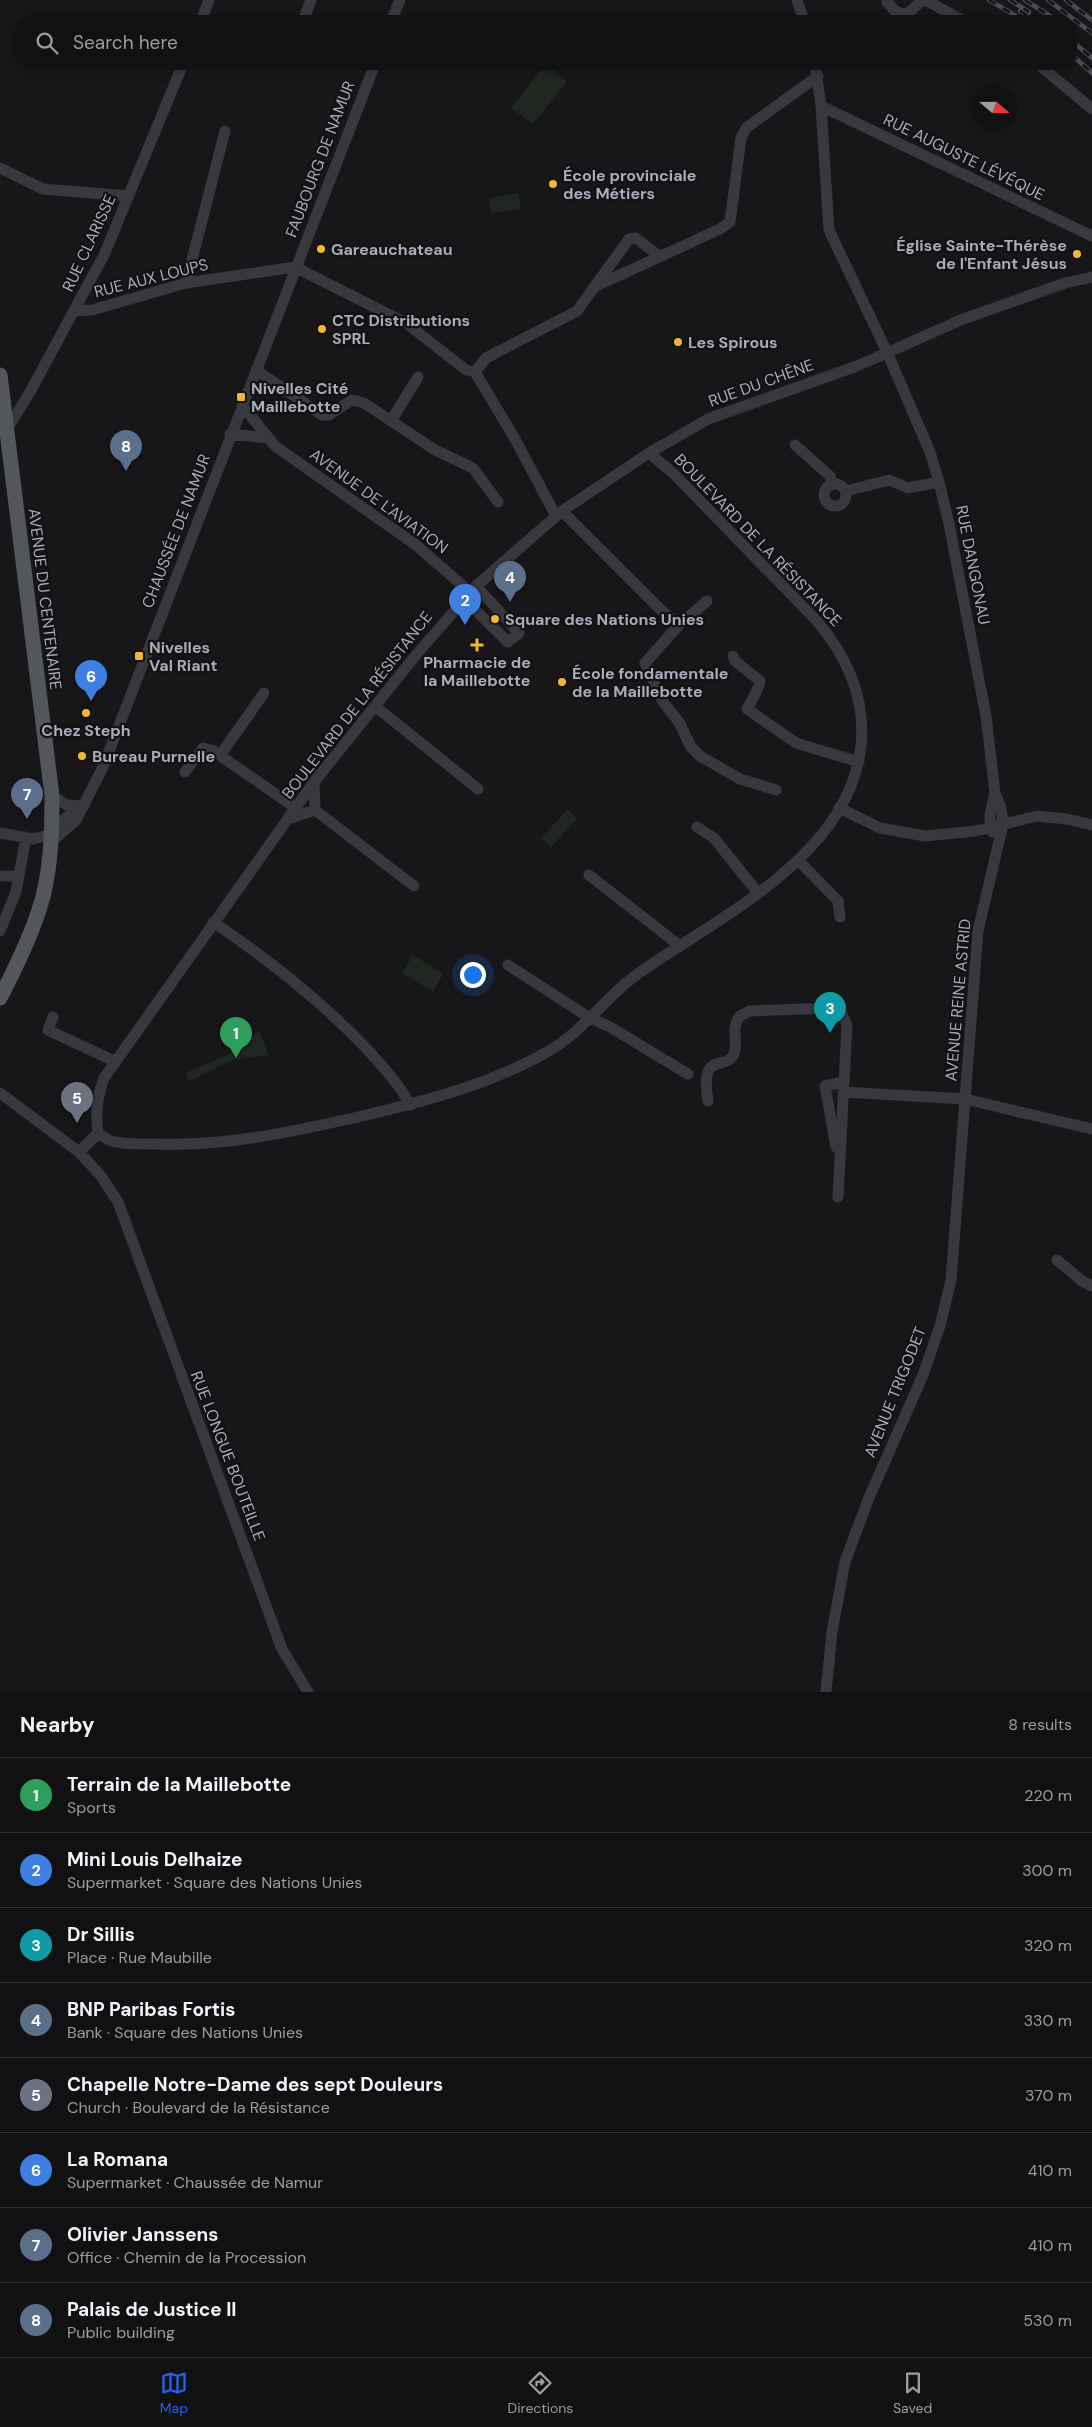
<!DOCTYPE html>
<meta charset="utf-8">
<style>
:root{--surface:#111113;--page:#1e1f21;--text:#f1f3f6;--muted:#9c9da0;--line:#303133;--accent:#2563eb}
body{margin:0;font-family:"DM Sans",sans-serif;background:var(--page);color:var(--text)}
.compass{position:absolute;left:972px;top:85px;width:45px;height:45px;border-radius:50%;background:var(--surface);box-shadow:0 2px 12px #0003;rotate:110deg}
.you{position:absolute;left:472px;top:974px;width:18px;height:18px;margin:-12px;border:4px solid #fff;border-radius:50%;background:#1a73e8;box-shadow:0 0 0 8px #1a73e833}
.badge{display:grid;place-items:center;width:32px;height:32px;border-radius:50%;background:var(--accent);color:#fff;font-size:16px;font-weight:700}
.pin{position:absolute;translate:-50% -41px;filter:drop-shadow(0 1px 2px #0008)}
.pin::after{content:'';position:absolute;top:26px;width:18px;height:15px;background:inherit;clip-path:polygon(0 0,100% 0,50% 100%)}
.list{margin:0;padding:0;list-style:none}
h2{display:flex;justify-content:space-between;align-items:center;height:65px;margin:0;padding:0 20px;font-size:21px}
h2 small{font-size:16px;font-weight:400;color:var(--muted)}
.list li{display:grid;grid-template-columns:32px 1fr auto;gap:15px;align-items:center;box-sizing:border-box;height:75px;padding:0 20px;border-top:1px solid var(--line)}
.list b{display:block;font-size:19px;white-space:nowrap}
.list p{margin:0;font-size:16px;white-space:nowrap;color:var(--muted)}
.list em{font-size:16px;font-style:normal;color:var(--muted)}
.icon{flex:none;width:28px;height:28px;fill:none;stroke:currentColor;stroke-width:2;stroke-linecap:round;stroke-linejoin:round}
.map{position:relative;flex:none;width:1092px;height:1692px;overflow:hidden}
.search{position:absolute;background:var(--surface);box-shadow:0 2px 12px #0003;left:15px;right:15px;top:15px;height:55px;display:flex;align-items:center;gap:12px;box-sizing:border-box;padding:0 18px;border-radius:20px;color:var(--muted);font-size:19px}
.sheet{height:665px;background:var(--surface)}
nav{display:flex;justify-content:space-around;align-items:center;box-sizing:border-box;height:70px;border-top:1px solid var(--line);background:var(--surface);font-size:14px;color:var(--muted)}
nav a{display:grid;justify-items:center;gap:2px}
nav .on{color:var(--accent)}
.map>svg:first-child{display:block}
.green{fill:#1f2720}
.lines{fill:none;stroke-linecap:round;stroke-linejoin:round}
.minor{stroke:#38393e;stroke-width:11}
.major{stroke:#54565d;stroke-width:15}
.rail-casing{stroke:#4b4d53;stroke-width:4.5}
.rail{stroke:#121214;stroke-width:2.5;stroke-dasharray:8;stroke-linecap:butt}
.poi-dot{fill:#f6b632;stroke:#121214;stroke-width:2}
.labels{text-anchor:middle;dominant-baseline:central;stroke-width:4.5;stroke-linejoin:round;paint-order:stroke}
.street-label{font-size:16px;fill:#a9adb9;stroke:#121214}
.poi-label{font-size:16px;font-weight:bold;fill:#a9adb9;stroke:#121214;text-anchor:start}
</style>
<div class="map">
<svg width="1092" height="1692" viewBox="0 0 1092 1692">
<rect width="100%" height="100%" fill="#171719"/>
<!-- green -->
<path class="green" d="M 546,64 L 567,82 L 533,124 L 511,108 Z
M 518,193 L 521,209 L 491,213 L 489,198 Z
M 568,809 L 577,819 L 551,847 L 541,838 Z
M 413,955 L 443,974 L 433,992 L 402,973 Z
M 259,1031 L 269,1055 L 233,1060 L 189,1081 L 185,1073 L 231,1053 Z"/>
<g class="lines">
<!-- minor -->
<path class="minor" d="M 797,0 L 804,21
M 888,0 L 887,2 L 895,11 L 906,15 L 923,0
M 925,0 L 964,21
M 201,21 L 209,0
M 303,21 L 311,0
M 391,21 L 400,0
M 815,64 L 821,106 L 829,230 L 887,352 L 930,452 L 939,482 L 949,524 L 986,716 L 995,793 L 1001,807 L 1003,824 L 978,931 L 951,1280 L 940,1326 L 923,1375 L 868,1500 L 845,1562 L 832,1632 L 826,1692
M 1038,64 L 1092,109
M 821,106 L 1092,236
M 0,168 L 43,189 L 129,196
M 295,267 L 406,323 L 466,370 L 475,372 L 515,439 L 556,516
M 186,283 L 225,131
M 596,286 L 720,229 L 730,222 L 741,138 L 746,128 L 818,76
M 74,311 L 92,310 L 186,283 L 295,267
M 256,370 L 322,415 L 329,415 L 352,400 L 364,403 L 435,450 L 473,468 L 498,502
M 475,372 L 486,358 L 577,311 L 629,239 L 636,238 L 659,256
M 242,405 L 275,446 L 416,545 L 470,592
M 391,421 L 418,377
M 3,432 L 11,423 L 30,392 L 104,255 L 183,64
M 230,434 L 267,438
M 795,445 L 830,476 L 832,484
M824 495a11 11 0 1 1 22 0a11 11 0 1 1-22 0Z
M 846,491 L 889,480 L 908,488 L 939,482
M 562,511 L 661,610 L 679,625 L 707,601
M 464,599 L 508,642 L 519,633 L 476,586
M 679,625 L 645,663 L 663,702 L 679,722 L 691,747 L 700,756 L 740,779 L 776,790
M 733,656 L 735,661 L 760,681 C 760,686 750,704 747,709 L 796,743 L 859,762
M 375,706 L 478,789
M 221,754 L 264,693
M 185,772 L 203,748 L 212,750 L 296,808
M 52,796 L 67,805 L 84,806
M 839,808 L 880,828 L 925,836 L 976,831 L 1037,816 L 1067,819 L 1092,825
M 315,810 L 414,886
M 288,819 L 315,810 L 314,782
M 52,827 L 80,808
M 697,827 L 714,838 L 758,893
M 992,832 C 987,820 992,805 995,793
M 0,833 L 33,839 L 52,834
M 51,842 L 76,820 L 103,767 L 375,64
M 798,860 L 838,901 L 840,917
M 589,875 L 680,946
M 0,876 L 19,876
M 213,922 C 268,959 320,1000 366,1048 C 382,1066 399,1083 410,1105
M 0,931 L 16,892 L 26,837
M 508,965 L 590,1018 L 610,1027 L 688,1074
M 53,1017 L 48,1030 L 114,1061
M 844,1092 L 965,1099 L 1092,1129
M 0,1093 L 79,1152 L 101,1176 L 118,1202 L 282,1649 L 308,1692
M 708,1101 C 699,1045 730,1075 735,1050 C 737,1038 731,1027 740,1016 L 750,1011 L 831,1008 L 841,1012 L 847,1025 L 838,1197
M 98,1133 C 95,1114 97,1097 104,1078 L 314,782 L 416,655 L 476,586 L 562,511 L 649,453 L 708,419 L 857,366 L 963,319 L 1065,283 L 1092,277
M 98,1133 C 102,1136 107,1140 112,1141 C 125,1145 141,1144 154,1144 C 223,1147 291,1132 358,1117 C 422,1102 489,1085 547,1052 C 583,1032 605,997 639,973 C 692,936 751,905 798,860 C 873,789 885,702 817,621 L 674,474 L 649,453
M 836,1147 L 825,1086 L 844,1082
M 79,1152 L 98,1133
M 1057,1260 L 1082,1281 L 1092,1286"/>
<!-- major -->
<path class="major" d="M 0,375 L 52,796 C 52,833 51,875 39,910 C 29,941 15,969 0,998"/>
<!-- rail casing -->
<g class="rail-casing">
<path id="rail" d="M 989,0 L 1025,21
M 1010,0 L 1029,12
M 1025,0 L 1058,21
M 1048,0 L 1092,33
M 1066,0 L 1092,20
M 1020,11 L 1037,21
M 1071,40 L 1092,58
M 1071,54 L 1092,73"/>
</g>
<!-- rail -->
<use href="#rail" class="rail"/>
</g>
<!-- markers -->
<g class="poi-dot">
<circle cx="553" cy="184" r="5"/>
<circle cx="321" cy="249" r="5"/>
<circle cx="1077" cy="254" r="5"/>
<circle cx="322" cy="329" r="5"/>
<circle cx="678" cy="342" r="5"/>
<rect x="236" y="392" width="10" height="10" rx="2.5"/>
<circle cx="495" cy="619" r="5"/>
<path d="M474.5 637.5h5v5h5v5h-5v5h-5v-5h-5v-5h5z"/>
<rect x="134" y="651" width="10" height="10" rx="2.5"/>
<circle cx="562" cy="682" r="5"/>
<circle cx="86" cy="713" r="5"/>
<circle cx="82" cy="756" r="5"/>
</g>
<g class="labels">
<!-- street labels -->
<g class="street-label">
<text transform="translate(964 157) rotate(26)">RUE AUGUSTE LÉVÉQUE</text>
<text transform="translate(320 159) rotate(-69)">FAUBOURG DE NAMUR</text>
<text transform="translate(89 243) rotate(-65)">RUE CLARISSE</text>
<text transform="translate(151 278) rotate(-14)">RUE AUX LOUPS</text>
<text transform="translate(761 383) rotate(-20)">RUE DU CHÊNE</text>
<text transform="translate(379 501) rotate(36)">AVENUE DE L'AVIATION</text>
<text transform="translate(176 531) rotate(-69)">CHAUSSÉE DE NAMUR</text>
<text transform="translate(758 540) rotate(46)">BOULEVARD DE LA RÉSISTANCE</text>
<text transform="translate(973 565) rotate(79)">RUE DANGONAU</text>
<text transform="translate(45 599) rotate(83)">AVENUE DU CENTENAIRE</text>
<text transform="translate(357 705) rotate(-52)">BOULEVARD DE LA RÉSISTANCE</text>
<text transform="translate(958 1000) rotate(-85)">AVENUE REINE ASTRID</text>
<text transform="translate(895 1392) rotate(-68)">AVENUE TRIGODET</text>
<text transform="translate(228 1456) rotate(69)">RUE LONGUE BOUTEILLE</text>
</g>
<!-- poi labels -->
<g class="poi-label">
<text x="563" y="175">École provinciale<tspan x="563" dy="18">des Métiers</tspan></text>
<text x="1067" y="245" text-anchor="end">Église Sainte-Thérèse<tspan x="1067" dy="18">de l'Enfant Jésus</tspan></text>
<text x="331" y="249">Gareauchateau</text>
<text x="332" y="320">CTC Distributions<tspan x="332" dy="18">SPRL</tspan></text>
<text x="688" y="342">Les Spirous</text>
<text x="251" y="388">Nivelles Cité<tspan x="251" dy="18">Maillebotte</tspan></text>
<text x="505" y="619">Square des Nations Unies</text>
<text x="149" y="647">Nivelles<tspan x="149" dy="18">Val Riant</tspan></text>
<text x="477" y="662" text-anchor="middle">Pharmacie de<tspan x="477" dy="18">la Maillebotte</tspan></text>
<text x="572" y="673">École fondamentale<tspan x="572" dy="18">de la Maillebotte</tspan></text>
<text x="86" y="730" text-anchor="middle">Chez Steph</text>
<text x="92" y="756">Bureau Purnelle</text>
</g>
</g>
</svg>
<svg class="compass" viewBox="-18 -18 36 36"><path d="M0-13l5 13h-10z" fill="#e53935"/><path d="M0 13l5-13h-10z" fill="#9c9da0"/></svg>
<div class="you"></div>
<div class="pin badge" style="left:236px;top:1058px;background:#2e9e5b">1</div>
<div class="pin badge" style="left:465px;top:625px;background:#3f7fe0">2</div>
<div class="pin badge" style="left:830px;top:1033px;background:#0f9aa8">3</div>
<div class="pin badge" style="left:510px;top:602px;background:#5c6f8a">4</div>
<div class="pin badge" style="left:77px;top:1123px;background:#6b7280">5</div>
<div class="pin badge" style="left:91px;top:701px;background:#3f7fe0">6</div>
<div class="pin badge" style="left:27px;top:819px;background:#5c6f8a">7</div>
<div class="pin badge" style="left:126px;top:471px;background:#5c6f8a">8</div>
<div class="search"><svg class="icon" aria-label="search" viewBox="0 0 24 24"><circle cx="10" cy="10" r="6"/><path d="M15 15l6 6"/></svg>Search here</div>
</div>
<section class="sheet">
<h2>Nearby<small>8 results</small></h2>
<ul class="list">
<li><span class="badge" style="background:#2e9e5b">1</span><div><b>Terrain de la Maillebotte</b><p>Sports</p></div><em>220 m</em></li>
<li><span class="badge" style="background:#3f7fe0">2</span><div><b>Mini Louis Delhaize</b><p>Supermarket · Square des Nations Unies</p></div><em>300 m</em></li>
<li><span class="badge" style="background:#0f9aa8">3</span><div><b>Dr Sillis</b><p>Place · Rue Maubille</p></div><em>320 m</em></li>
<li><span class="badge" style="background:#5c6f8a">4</span><div><b>BNP Paribas Fortis</b><p>Bank · Square des Nations Unies</p></div><em>330 m</em></li>
<li><span class="badge" style="background:#6b7280">5</span><div><b>Chapelle Notre-Dame des sept Douleurs</b><p>Church · Boulevard de la Résistance</p></div><em>370 m</em></li>
<li><span class="badge" style="background:#3f7fe0">6</span><div><b>La Romana</b><p>Supermarket · Chaussée de Namur</p></div><em>410 m</em></li>
<li><span class="badge" style="background:#5c6f8a">7</span><div><b>Olivier Janssens</b><p>Office · Chemin de la Procession</p></div><em>410 m</em></li>
<li><span class="badge" style="background:#5c6f8a">8</span><div><b>Palais de Justice II</b><p>Public building</p></div><em>530 m</em></li>
</ul>
</section>
<nav>
<a class="on"><svg class="icon" aria-label="map" viewBox="0 0 24 24"><path d="M3 6l6-2 6 2 6-2v14l-6 2-6-2-6 2zM9 4v14M15 6v14"/></svg>Map</a>
<a><svg class="icon" aria-label="directions" viewBox="0 0 24 24"><path d="M12 3l9 9-9 9-9-9zM9 14v-3h6M13 9l2 2-2 2"/></svg>Directions</a>
<a><svg class="icon" aria-label="saved" viewBox="0 0 24 24"><path d="M7 4h10v16l-5-4-5 4z"/></svg>Saved</a>
</nav>
